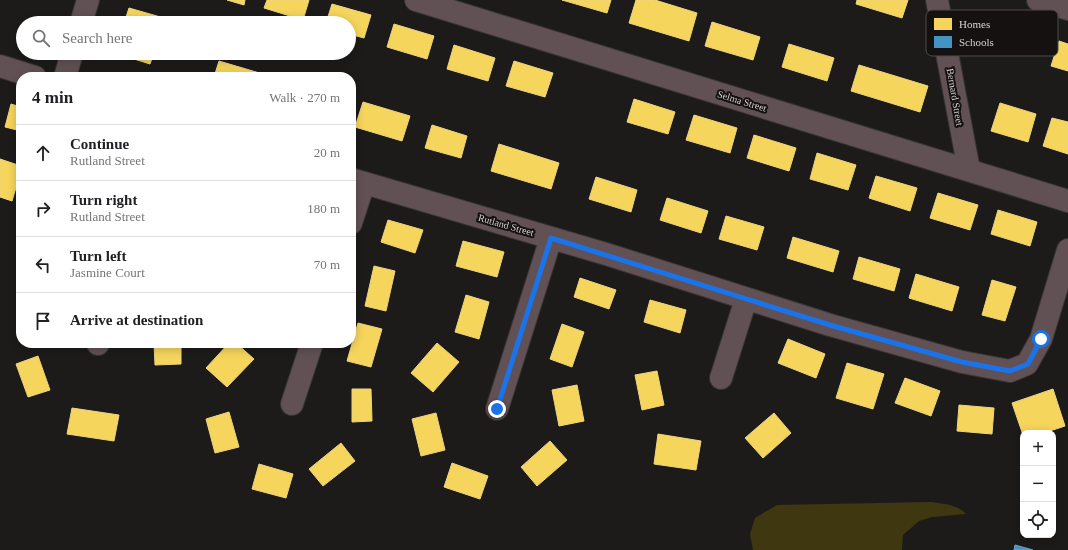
<!DOCTYPE html>
<meta charset="utf-8">
<style>
:root{--surface:#fff;--page:#f6f6f6;--text:#202124;--muted:#757577;--line:#e0e0e0}
body{margin:0;font-family:Georgia,serif;background:var(--page);color:var(--text)}
.controls{position:absolute;right:12px;bottom:12px;display:grid;overflow:hidden;border-radius:8px;box-shadow:0 2px 10px #0003}
.controls button{width:36px;height:36px;display:grid;place-items:center;padding:0;border:0;border-bottom:1px solid var(--line);background:var(--surface);color:var(--text);font:20px sans-serif}
.stop{position:absolute;width:12px;height:12px;margin:-9px;border:3px solid #1a73e8;border-radius:50%;background:#fff}
.stop.end{background:#1a73e8;border-color:#fff;box-shadow:0 1px 4px #0008}
.list{margin:0;padding:0;list-style:none}
h2{display:flex;justify-content:space-between;align-items:center;height:52px;margin:0;padding:0 16px;font-size:17px}
h2 small{font-size:13px;font-weight:400;color:var(--muted)}
.list li{display:grid;grid-template-columns:26px 1fr auto;gap:12px;align-items:center;box-sizing:border-box;height:56px;padding:0 16px;border-top:1px solid var(--line)}
.list b{display:block;font-size:15px;white-space:nowrap}
.list p{margin:0;font-size:13px;white-space:nowrap;color:var(--muted)}
.list em{font-size:13px;font-style:normal;color:var(--muted)}
.icon{flex:none;width:22px;height:22px;fill:none;stroke:currentColor;stroke-width:2;stroke-linecap:round;stroke-linejoin:round}
.map{position:relative;flex:none;width:1068px;height:550px;overflow:hidden}
.search{position:absolute;background:var(--surface);box-shadow:0 2px 10px #0003;left:16px;top:16px;width:340px;height:44px;display:flex;align-items:center;gap:10px;box-sizing:border-box;padding:0 14px;border-radius:22px;color:var(--muted);font-size:15px}
.panel{position:absolute;background:var(--surface);box-shadow:0 2px 10px #0003;left:16px;top:72px;width:340px;height:276px;border-radius:16px}
.map>svg:first-child{display:block}
.green{fill:#3f3710}
.homes{fill:#f6d55c;stroke:#ecd480}
.schools{fill:#4393c3;stroke:#6fa6c8}
.lines{fill:none;stroke-linecap:round;stroke-linejoin:round}
.minor-casing{stroke:#363534;stroke-width:24}
.minor{stroke:#615154;stroke-width:22}
.route{stroke:#1a73e8;stroke-width:5}
.labels{text-anchor:middle;dominant-baseline:central;stroke-width:4;stroke-linejoin:round;paint-order:stroke}
.street-label{font-size:10px;fill:#d6d3d3;stroke:#141110}
.key{fill:#141110;stroke:#4e4b4a;stroke-width:1}
.key-label{font-size:11px;fill:#d6d3d3}
</style>
<div class="map">
<svg width="1068" height="550" viewBox="0 0 1068 550">
<rect width="100%" height="100%" fill="#1c1b1a"/>
<!-- green -->
<path class="green" d="M 931,502 C 943,504 957,504 966,514 L 932,517 L 919,521 L 903,535 L 902,550 L 753,550 L 750,534 L 755,518 L 777,505 Z"/>
<!-- homes -->
<path class="homes" d="M 227,0 L 245,0 L 244,5 Z
M 267,0 L 309,0 L 303,20 L 264,8 Z
M 562,0 L 611,0 L 607,13 Z
M 636,0 L 655,0 L 697,13 L 689,41 L 629,23 Z
M 857,0 L 908,0 L 902,18 L 856,4 Z
M 332,4 L 371,15 L 364,38 L 349,34 L 349,23 L 326,23 Z
M 129,8 L 164,18 L 163,23 L 124,23 Z
M 712,22 L 760,37 L 753,60 L 705,46 Z
M 394,24 L 434,36 L 427,59 L 387,47 Z
M 1059,41 L 1068,44 L 1068,71 L 1051,66 Z
M 789,44 L 834,58 L 827,81 L 782,67 Z
M 454,45 L 495,58 L 488,81 L 447,69 Z
M 115,53 L 154,53 L 150,64 Z
M 219,61 L 273,77 L 214,77 Z
M 514,61 L 553,73 L 545,97 L 506,86 Z
M 859,65 L 928,86 L 920,112 L 851,91 Z
M 634,99 L 675,112 L 668,134 L 627,122 Z
M 363,102 L 410,116 L 402,141 L 355,127 Z
M 1000,103 L 1036,114 L 1028,142 L 991,131 Z
M 11,104 L 21,107 L 21,131 L 5,127 Z
M 694,115 L 737,128 L 730,153 L 686,140 Z
M 1052,118 L 1068,122 L 1068,154 L 1043,146 Z
M 432,125 L 467,136 L 461,158 L 425,148 Z
M 754,135 L 796,148 L 789,171 L 747,158 Z
M 499,144 L 559,163 L 551,189 L 491,171 Z
M 817,153 L 856,165 L 848,190 L 810,179 Z
M 0,159 L 21,166 L 21,171 L 12,201 L 0,197 Z
M 876,176 L 917,188 L 910,211 L 869,198 Z
M 596,177 L 637,190 L 631,212 L 589,199 Z
M 938,193 L 978,205 L 970,230 L 930,218 Z
M 667,198 L 708,211 L 701,233 L 660,220 Z
M 998,210 L 1037,222 L 1030,246 L 991,234 Z
M 726,216 L 764,227 L 757,250 L 719,239 Z
M 388,220 L 423,230 L 415,253 L 381,242 Z
M 793,237 L 839,251 L 833,272 L 787,258 Z
M 463,241 L 504,252 L 497,277 L 456,266 Z
M 859,257 L 900,269 L 894,291 L 853,279 Z
M 374,266 L 395,271 L 386,311 L 365,306 Z
M 916,274 L 959,287 L 952,311 L 909,298 Z
M 580,278 L 616,290 L 609,309 L 574,297 Z
M 992,280 L 1016,287 L 1005,321 L 982,315 Z
M 466,295 L 489,302 L 479,339 L 455,332 Z
M 650,300 L 686,310 L 680,333 L 644,322 Z
M 358,323 L 382,329 L 371,367 L 347,361 Z
M 562,324 L 584,332 L 572,367 L 550,359 Z
M 788,339 L 825,354 L 816,378 L 778,363 Z
M 154,343 L 181,343 L 181,364 L 155,365 Z
M 229,343 L 236,343 L 254,359 L 227,387 L 206,368 Z
M 437,343 L 459,362 L 433,392 L 411,373 Z
M 38,356 L 50,390 L 28,397 L 16,364 Z
M 847,363 L 884,374 L 873,409 L 836,398 Z
M 657,371 L 664,405 L 642,410 L 635,375 Z
M 905,378 L 940,391 L 931,416 L 895,403 Z
M 577,385 L 584,421 L 559,426 L 552,390 Z
M 352,389 L 371,389 L 372,421 L 352,422 Z
M 1053,389 L 1065,426 L 1044,433 L 1023,433 L 1023,435 L 1012,403 Z
M 959,405 L 994,408 L 992,434 L 957,431 Z
M 72,408 L 119,415 L 114,441 L 67,434 Z
M 229,412 L 239,447 L 215,453 L 206,419 Z
M 436,413 L 445,450 L 421,456 L 412,419 Z
M 774,413 L 791,433 L 763,458 L 745,438 Z
M 658,434 L 701,441 L 696,470 L 654,464 Z
M 550,441 L 567,460 L 537,486 L 521,467 Z
M 341,443 L 355,461 L 323,486 L 309,469 Z
M 452,463 L 488,476 L 480,499 L 444,487 Z
M 259,464 L 293,474 L 286,498 L 252,489 Z"/>
<!-- schools -->
<path class="schools" d="M 1015,545 L 1033,550 L 1014,550 Z"/>
<g class="lines">
<!-- minor casing -->
<g class="minor-casing">
<path id="minor" d="M 416,0 L 1068,201
M 937,0 L 969,170
M 1038,0 L 1068,9
M 81,23 L 88,0
M 0,66 L 35,77
M 65,77 L 72,53
M 351,179 L 606,254 L 830,325 L 962,362 L 1010,371 L 1027,364 L 1041,339 L 1068,250
M 351,223 L 364,183
M 98,344 L 98,343
M 721,378 L 746,299
M 292,404 L 312,343
M 497,409 L 551,238"/>
</g>
<!-- minor -->
<use href="#minor" class="minor"/>
</g>
<g class="lines">
<!-- route -->
<path class="route" d="M 497,409 L 551,238 L 830,325 L 962,362 L 1010,371 L 1028,364 L 1041,339"/>
</g>
<g class="labels">
<!-- street labels -->
<g class="street-label">
<text transform="translate(955 97) rotate(80)">Bernard Street</text>
<text transform="translate(742 101) rotate(17)">Selma Street</text>
<text transform="translate(506 225) rotate(16)">Rutland Street</text>
</g>
</g>
<!-- legend -->
<rect x="926" y="10" width="132" height="46" rx="6" class="key"/>
<rect x="934" y="18" width="18" height="12" fill="#f6d55c"/>
<rect x="934" y="36" width="18" height="12" fill="#4393c3"/>
<g class="key-label">
<text x="959" y="28">Homes</text>
<text x="959" y="46">Schools</text>
</g>
</svg>
<div class="controls">
<button>+</button>
<button>−</button>
<button><svg class="icon" aria-label="locate" viewBox="0 0 24 24"><circle cx="12" cy="12" r="6"/><path d="M12 2v4M12 18v4M2 12h4M18 12h4"/></svg></button>
</div>
<div class="stop" style="left:1041px;top:339px"></div>
<div class="stop end" style="left:497px;top:409px"></div>
<div class="search"><svg class="icon" aria-label="search" viewBox="0 0 24 24"><circle cx="10" cy="10" r="6"/><path d="M15 15l6 6"/></svg>Search here</div>
<section class="panel">
<h2>4 min<small>Walk · 270 m</small></h2>
<ul class="list">
<li><svg class="icon" aria-label="ahead" viewBox="0 0 24 24"><path d="M12 20V5M6 11l6-6 6 6"/></svg><div><b>Continue</b><p>Rutland Street</p></div><em>20 m</em></li>
<li><svg class="icon" aria-label="right" viewBox="0 0 24 24"><path d="M7 20v-9h11M14 6l5 5-5 5"/></svg><div><b>Turn right</b><p>Rutland Street</p></div><em>180 m</em></li>
<li><svg class="icon" aria-label="left" viewBox="0 0 24 24"><path d="M17 20v-9H6M10 6l-5 5 5 5"/></svg><div><b>Turn left</b><p>Jasmine Court</p></div><em>70 m</em></li>
<li><svg class="icon" aria-label="arrive" viewBox="0 0 24 24"><path d="M6 21V4h12l-3 4 3 4H6"/></svg><div><b>Arrive at destination</b></div></li>
</ul>
</section>
</div>
